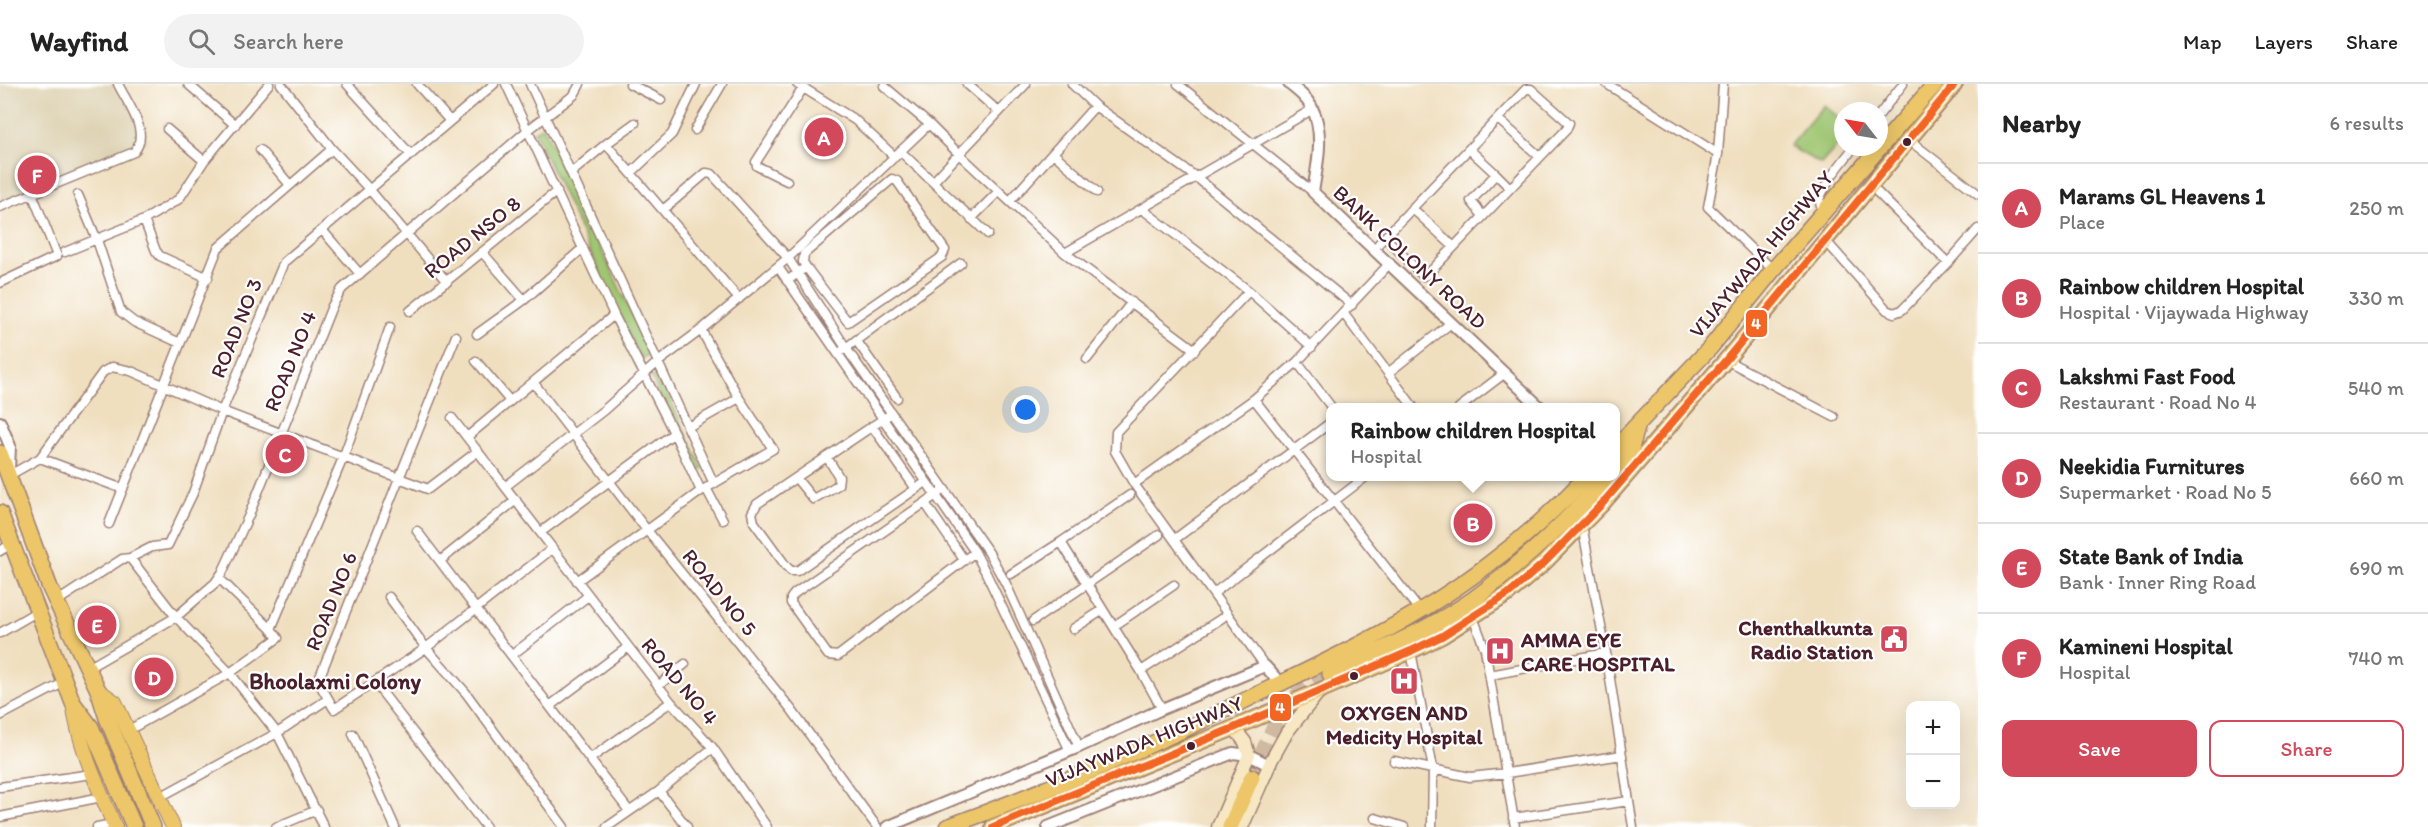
<!DOCTYPE html>
<meta charset="utf-8">
<style>
:root{--surface:#fff;--page:#f2f2f2;--text:#222;--muted:#767676;--line:#e0e0e0;--accent:#d1495b}
body{margin:0;font-family:Itim,sans-serif;background:var(--page);color:var(--text)}
.controls{position:absolute;right:18px;bottom:18px;display:grid;overflow:hidden;border-radius:12px;box-shadow:0 6px 24px #0002}
.controls button{width:54px;height:54px;display:grid;place-items:center;padding:0;border:0;border-bottom:2px solid var(--line);background:var(--surface);color:var(--text);font:30px sans-serif}
.compass{position:absolute;left:1834px;top:18px;width:54px;height:54px;border-radius:50%;background:var(--surface);box-shadow:0 6px 24px #0002;rotate:301deg}
.you{position:absolute;left:1026px;top:326px;width:21px;height:21px;margin:-15px;border:4px solid #fff;border-radius:50%;background:#1a73e8;box-shadow:0 0 0 9px #1a73e833}
.badge{display:grid;place-items:center;width:39px;height:39px;border-radius:50%;background:var(--accent);color:#fff;font-size:20px;font-weight:700}
.pin{position:absolute;translate:-50% -50%;border:3px solid #fff;box-shadow:0 2px 6px #0006}
.popup{position:absolute;left:1326px;top:319px;width:294px;height:78px;box-sizing:border-box;display:grid;place-content:center;border-radius:12px;background:var(--surface);filter:drop-shadow(0 2px 4px #0005);font-size:20px;white-space:nowrap;color:var(--muted)}
.popup b{font-size:22px;color:var(--text)}
.popup::after{content:'';position:absolute;left:50%;top:100%;margin-left:-12px;border:12px solid transparent;border-top-color:var(--surface)}
.list{margin:0;padding:0;list-style:none}
h2{display:flex;justify-content:space-between;align-items:center;height:78px;margin:0;padding:0 24px;font-size:26px}
h2 small{font-size:20px;font-weight:400;color:var(--muted)}
.list li{display:grid;grid-template-columns:39px 1fr auto;gap:18px;align-items:center;box-sizing:border-box;height:90px;padding:0 24px;border-top:2px solid var(--line)}
.list b{display:block;font-size:22px;white-space:nowrap}
.list p{margin:0;font-size:20px;white-space:nowrap;color:var(--muted)}
.list em{font-size:20px;font-style:normal;color:var(--muted)}
.actions{display:flex;gap:12px;padding:18px 24px}
.actions a{flex:1;padding:14px 0;border:2px solid var(--accent);border-radius:12px;text-align:center;font-size:21px;color:var(--accent)}
.actions .main{background:var(--accent);color:#fff}
.icon{flex:none;width:33px;height:33px;fill:none;stroke:currentColor;stroke-width:2;stroke-linecap:round;stroke-linejoin:round}
.map{position:relative;flex:none;width:1978px;height:743px;overflow:hidden}
header{display:flex;align-items:center;gap:36px;box-sizing:border-box;height:84px;padding:0 30px;background:var(--surface);border-bottom:2px solid var(--line)}
header strong{font-size:28px}
nav{display:flex;gap:33px;margin-inline-start:auto;font-size:21px}
.search{width:420px;height:54px;background:var(--page);display:flex;align-items:center;gap:15px;box-sizing:border-box;padding:0 21px;border-radius:33px;color:var(--muted);font-size:22px}
main{display:flex}
aside{flex:1;background:var(--surface)}
.map>svg:first-child{display:block}
.built{fill:#ded3b4}
.green{fill:#9fc671;stroke:#74724e;stroke-width:1.5}
.lines{fill:none;stroke-linecap:round;stroke-linejoin:round}
.trunk-tunnel{stroke:#cfb9a1;stroke-width:15;stroke-dasharray:15 8;stroke-linecap:butt}
.minor-casing{stroke:#9d7f75;stroke-width:11}
.tertiary-casing{stroke:#9d7f75;stroke-width:14}
.secondary-casing{stroke:#9d7f75;stroke-width:15}
.primary-casing{stroke:#9d7f75;stroke-width:16}
.trunk-casing{stroke:#9d7f75;stroke-width:18}
.minor{stroke:#fff;stroke-width:8}
.tertiary{stroke:#fff;stroke-width:10}
.secondary{stroke:#f7e8c3;stroke-width:12}
.primary{stroke:#ecc669;stroke-width:14}
.trunk{stroke:#ecc669;stroke-width:15}
.bus-1-casing{stroke:#fff;stroke-width:12}
.bus-1{stroke:#f26522;stroke-width:8}
.bus-dot{fill:#4a1f2b;stroke:#fff;stroke-width:2}
.labels{text-anchor:middle;dominant-baseline:central;stroke-width:4.5;stroke-linejoin:round;paint-order:stroke}
.street-label{font-size:21px;fill:#4a1f2b;stroke:#fff}
.poi-label{font-size:21px;font-weight:bold;fill:#4a1f2b;stroke:#fff;text-anchor:end}
.neighbourhood-label{font-size:22px;font-weight:bold;fill:#4a1f2b;stroke:#fff}
.line-badge{stroke:#fff;stroke-width:2}
.badge-label{font-size:16px;text-anchor:middle;font-weight:bold;fill:#fff}
</style>
<header>
<strong>Wayfind</strong>
<div class="search"><svg class="icon" aria-label="search" viewBox="0 0 24 24"><circle cx="10" cy="10" r="6"/><path d="M15 15l6 6"/></svg>Search here</div>
<nav><a>Map</a><a>Layers</a><a>Share</a></nav>
</header>
<main>
<div class="map">
<svg width="1978" height="743" viewBox="0 0 1978 743">
<rect width="100%" height="100%" fill="#fff"/>
<filter id="ink" filterUnits="userSpaceOnUse"><feTurbulence type="fractalNoise" baseFrequency=".0167" numOctaves="2"/><feDisplacementMap in="SourceGraphic" scale="12" xChannelSelector="R" yChannelSelector="G"/><feConvolveMatrix kernelMatrix="1 2 1 2 8 2 1 2 1" color-interpolation-filters="sRGB"/></filter>
<filter id="wash" filterUnits="userSpaceOnUse"><feTurbulence type="fractalNoise" baseFrequency=".008" numOctaves="4" result="noise"/><feDisplacementMap in="SourceGraphic" scale="24" xChannelSelector="R" yChannelSelector="G"/><feGaussianBlur stdDeviation="1.35" result="paint"/><feColorMatrix in="noise" values="0 0 0 0 0 0 0 0 0 0 0 0 0 0 0 0 0 1.4 0 .05"/><feComposite in="paint" operator="in"/></filter>
<g filter="url(#wash)">
<rect width="100%" height="100%" fill="#f0dfbf"/>
<!-- built -->
<path class="built" d="M 0,0 L 122,0 L 149,58 L 0,123 Z"/>
<!-- green -->
<path class="green" d="M 1824,21 L 1843,37 L 1843,55 L 1821,80 L 1789,62 Z
M 543,42 L 649,266 L 647,272 L 642,274 L 638,271 L 534,47 Z
M 658,290 L 703,385 L 696,388 L 651,293 Z"/>
</g>
<g filter="url(#ink)">
<g class="lines">
<!-- trunk-tunnel -->
<path class="trunk-tunnel" d="M 1252,693 C 1273,646 1279,613 1330,590"/>
<!-- minor casing -->
<g class="minor-casing">
<path id="minor" d="M 188,0 L 235,41
M 347,0 L 411,71
M 417,0 L 450,37
M 506,0 L 614,231 L 674,349 L 701,407
M 530,0 L 714,400
M 630,0 L 661,16
M 797,0 L 855,36 L 895,73
M 967,0 L 999,28
M 1026,0 L 959,70 L 1065,169 L 1253,60 L 1313,108
M 1072,0 L 1095,22 L 1196,93 L 1352,221
M 1178,0 L 1253,60 L 1313,25
M 1607,0 L 1718,70
M 1723,0 L 1718,70 L 1708,123 L 1773,186
M 884,2 L 929,40
M 1879,31 L 1903,0
M 1498,35 L 1540,73
M 167,45 L 204,77
M 695,46 L 722,0
M 1909,56 L 1978,110
M 606,60 L 635,39
M 332,65 L 370,106 L 447,198
M 260,66 L 290,101
M 1470,66 L 1496,90
M 900,67 L 988,150
M 1053,69 L 1097,108
M 571,89 L 606,60 L 739,215
M 631,89 L 672,50 L 696,0
M 787,97 L 757,82 L 756,78 L 803,4
M 1871,102 L 1948,179
M 78,111 L 97,156 L 121,228 L 134,238 L 180,259
M 1010,117 L 1095,22
M 0,123 L 134,68 C 151,48 127,19 118,0
M 1412,124 L 1454,163
M 1142,125 L 1249,207 L 1312,263
M 663,126 L 706,89 L 712,90 L 788,174 L 846,264 L 989,469 L 1006,500 L 1079,663
M 1823,128 L 1819,115 L 1830,94 L 1854,63
M 1483,132 L 1471,117 L 1496,90 L 1510,104
M 971,135 L 998,108
M 144,136 L 156,167 L 160,172 L 208,194
M 323,147 L 360,190
M 1825,156 L 1887,226 L 1894,229 L 1902,226 L 1948,179 L 1978,145
M 1375,164 L 1381,157 L 1526,5 L 1531,5 L 1569,39 L 1566,46 L 1427,191 L 1423,192 L 1385,153
M 65,168 L 144,136 L 179,115 L 204,77 L 269,0
M 482,168 L 524,216
M 1065,169 L 1195,266
M 778,183 L 975,468 L 986,489 L 1070,667
M 787,197 L 806,183 L 803,178 L 804,170 L 892,95 L 897,97 L 945,166 L 942,173 L 848,238 L 806,183
M 0,199 L 57,172 L 32,109
M 1249,207 L 1116,348 L 1115,367 L 1134,400 L 1265,582
M 410,227 L 557,107
M 1344,230 L 1414,324
M 477,250 L 524,216 L 583,164
M 456,252 L 318,597 L 334,625 L 426,564 L 552,465
M 856,256 L 897,314
M 843,266 L 961,179
M 1087,275 L 1132,218
M 1726,276 L 1834,333
M 476,277 L 510,317
M 1297,278 L 1332,324
M 1388,289 L 1451,239
M 533,298 L 646,445 L 791,625 L 877,743
M 1254,315 L 1420,527
M 1459,324 L 1505,289
M 886,333 L 757,420 L 752,429 L 754,438 L 786,482 L 791,487 L 797,487 L 926,398
M 452,334 L 671,618 L 713,664 L 767,743
M 872,342 L 916,405
M 688,343 L 739,314 L 701,246
M 467,353 L 614,231
M 40,374 L 123,405
M 8,392 L 40,374 L 103,288 L 112,283 L 131,287 L 222,327 L 428,405 L 478,367
M 796,394 L 813,415 L 838,401 L 839,393 L 827,373
M 1134,400 L 1254,315 L 1297,278 L 1390,179
M 506,402 L 604,326 L 658,278 L 701,246 L 788,174 L 929,40 L 959,70 L 933,98
M 706,404 L 723,436
M 939,409 L 795,509 L 791,514 L 791,519 L 828,571 L 838,572 L 975,468
M 1130,411 L 1061,458 L 1141,587 L 1162,625
M 925,419 L 964,476
M 109,440 L 218,164 L 332,65 L 281,0
M 1582,441 L 1606,569 L 1633,743
M 417,447 L 629,727
M 541,448 L 674,349
M 1175,455 L 1330,339
M 0,467 L 11,460
M 130,474 L 176,533 L 230,589 L 277,649 L 324,743
M 440,477 L 516,416
M 1011,490 L 1061,458
M 219,494 L 271,545
M 577,497 L 701,407 L 773,365 L 739,314
M 1214,509 L 1367,392
M 389,513 L 426,564 L 466,609 L 564,743
M 56,518 L 122,475 L 130,474 L 152,463 L 168,461 L 193,409 L 222,327 L 284,178 L 494,0
M 1473,533 L 1485,565 L 1515,743
M 1033,537 L 1159,451
M 1114,542 L 1174,501
M 1073,545 L 1103,526
M 0,549 L 38,527
M 1411,567 L 1433,685 L 1432,743
M 512,571 L 588,512
M 88,584 L 176,533 L 215,499 L 222,489 L 249,431 L 332,222 L 342,205 L 528,46 L 574,11 L 580,0
M 1141,587 L 1222,534
M 1490,591 L 1606,569
M 375,599 L 486,743
M 658,602 L 685,580
M 551,621 L 628,563
M 0,632 L 65,598
M 129,646 L 230,589 L 278,554 L 271,545 L 343,374 L 390,243
M 353,650 L 395,743
M 591,674 L 671,618
M 1394,677 L 1470,693 L 1507,689 L 1622,671
M 0,703 L 92,690
M 659,707 L 687,743
M 160,713 L 277,649 L 328,615
M 0,733 L 102,713
M 1375,734 L 1404,743
M 1513,734 L 1629,717
M 97,743 L 113,740
M 276,743 L 317,726
M 607,743 L 659,707 L 713,664"/>
</g>
<!-- tertiary casing -->
<g class="tertiary-casing">
<path id="tertiary" d="M 1289,0 C 1298,7 1307,14 1312,24 C 1325,49 1317,82 1313,108 L 1541,324
M 0,338 L 10,362 L 9,386
M 887,743 L 1079,663 L 1162,625 L 1265,582 L 1281,600
M 1048,743 L 1233,669 L 1249,671 L 1269,681"/>
</g>
<!-- secondary casing -->
<g class="secondary-casing">
<path id="secondary" d="M 1218,743 L 1249,671 L 1245,658 L 1234,644
M 1242,743 L 1272,675 L 1287,648 L 1319,608"/>
</g>
<!-- primary casing -->
<g class="primary-casing">
<path id="primary" d="M 98,606 L 115,618 L 173,743
M 73,619 C 79,663 98,703 115,743"/>
</g>
<!-- trunk casing -->
<g class="trunk-casing">
<path id="trunk" d="M 1616,363 L 1710,264 L 1773,186 L 1935,0
M 0,369 L 50,504 L 98,606 L 107,634 L 153,743
M 1616,383 L 1631,364 L 1637,344
M 0,429 L 73,619 L 91,643 L 134,743
M 1330,590 C 1378,567 1428,546 1472,516 C 1522,480 1566,438 1607,392
M 947,743 C 1053,704 1155,661 1256,611 C 1336,573 1419,534 1489,480 C 1524,454 1557,424 1587,392
M 993,743 L 1229,646 L 1411,567 L 1442,552 L 1508,510 L 1544,479 L 1601,421 L 1726,276 L 1955,0
M 1230,743 L 1252,693"/>
</g>
<!-- minor -->
<use href="#minor" class="minor"/>
<!-- tertiary -->
<use href="#tertiary" class="tertiary"/>
<!-- secondary -->
<use href="#secondary" class="secondary"/>
<!-- primary -->
<use href="#primary" class="primary"/>
<!-- trunk -->
<use href="#trunk" class="trunk"/>
<!-- bus-1 casing -->
<g class="bus-1-casing">
<path id="bus-1" d="M 993,743 L 1229,646 L 1411,567 L 1442,552 L 1508,510 L 1544,479 L 1601,421 L 1726,276 L 1955,0"/>
</g>
<!-- bus-1 -->
<use href="#bus-1" class="bus-1"/>
</g>
</g>
<!-- icons -->
<defs>
<g id="civic-square" transform="scale(1.5)"><rect x="-9" y="-9" width="18" height="18" rx="4" fill="#d1495b" stroke="#fff"/><path d="M-.6-6.5H3V-4.5H.6V-3L4-1V1h2V6H-6V1h2V-1L-.6-3ZM-1.2 2.5V6h2.4V2.5Z" fill="#fff"/></g>
<g id="hospital-square" transform="scale(1.5)"><rect x="-9" y="-9" width="18" height="18" rx="4" fill="#d1495b" stroke="#fff"/><path d="M-5-5h3v3.5h4V-5h3V5h-3V1.5h-4V5h-3Z" fill="#fff"/></g>
</defs>
<g fill-rule="evenodd">
<use href="#civic-square" x="1894" y="555"/>
<use href="#hospital-square" x="1500" y="567"/>
<use href="#hospital-square" x="1404" y="597"/>
</g>
<!-- markers -->
<g class="bus-dot">
<circle cx="1907" cy="58" r="5"/>
<circle cx="1354" cy="592" r="5"/>
<circle cx="1191" cy="662" r="5"/>
</g>
<g class="labels">
<!-- street labels -->
<g class="street-label">
<text transform="translate(472 153) rotate(-39)">ROAD NSO 8</text>
<text transform="translate(1761 170) rotate(-50)">VIJAYWADA HIGHWAY</text>
<text transform="translate(1410 173) rotate(43)">BANK COLONY ROAD</text>
<text transform="translate(236 244) rotate(-68)">ROAD NO 3</text>
<text transform="translate(290 277) rotate(-68)">ROAD NO 4</text>
<text transform="translate(720 508) rotate(51)">ROAD NO 5</text>
<text transform="translate(331 517) rotate(-68)">ROAD NO 6</text>
<text transform="translate(680 597) rotate(50)">ROAD NO 4</text>
<text transform="translate(1144 657) rotate(-22)">VIJAYWADA HIGHWAY</text>
</g>
<!-- poi labels -->
<g class="poi-label">
<text x="1873" y="543">Chenthalkunta<tspan x="1873" dy="24">Radio Station</tspan></text>
<text x="1521" y="555" text-anchor="start">AMMA EYE<tspan x="1521" dy="24">CARE HOSPITAL</tspan></text>
<text x="1404" y="628" text-anchor="middle">OXYGEN AND<tspan x="1404" dy="24">Medicity Hospital</tspan></text>
</g>
<!-- neighbourhood labels -->
<g class="neighbourhood-label">
<text x="335" y="597">Bhoolaxmi Colony</text>
</g>
</g>
<g class="line-badge">
<rect x="1745" y="225" width="23" height="29" rx="6" fill="#f26522"/>
<rect x="1269" y="609" width="23" height="29" rx="6" fill="#f26522"/>
</g>
<g class="badge-label">
<text x="1756" y="245">4</text>
<text x="1280" y="629">4</text>
</g>
</svg>
<div class="controls">
<button>+</button>
<button>−</button>
</div>
<svg class="compass" viewBox="-18 -18 36 36"><path d="M0-13l5 13h-10z" fill="#e53935"/><path d="M0 13l5-13h-10z" fill="#767676"/></svg>
<div class="you"></div>
<div class="pin badge" style="left:824px;top:53px">A</div>
<div class="pin badge" style="left:1473px;top:439px">B</div>
<div class="popup"><b>Rainbow children Hospital</b>Hospital</div>
<div class="pin badge" style="left:285px;top:370px">C</div>
<div class="pin badge" style="left:154px;top:593px">D</div>
<div class="pin badge" style="left:97px;top:541px">E</div>
<div class="pin badge" style="left:37px;top:91px">F</div>
</div>
<aside>
<h2>Nearby<small>6 results</small></h2>
<ul class="list">
<li><span class="badge">A</span><div><b>Marams GL Heavens 1</b><p>Place</p></div><em>250 m</em></li>
<li><span class="badge">B</span><div><b>Rainbow children Hospital</b><p>Hospital · Vijaywada Highway</p></div><em>330 m</em></li>
<li><span class="badge">C</span><div><b>Lakshmi Fast Food</b><p>Restaurant · Road No 4</p></div><em>540 m</em></li>
<li><span class="badge">D</span><div><b>Neekidia Furnitures</b><p>Supermarket · Road No 5</p></div><em>660 m</em></li>
<li><span class="badge">E</span><div><b>State Bank of India</b><p>Bank · Inner Ring Road</p></div><em>690 m</em></li>
<li><span class="badge">F</span><div><b>Kamineni Hospital</b><p>Hospital</p></div><em>740 m</em></li>
</ul>
<div class="actions"><a class="main">Save</a><a>Share</a></div>
</aside>
</main>
